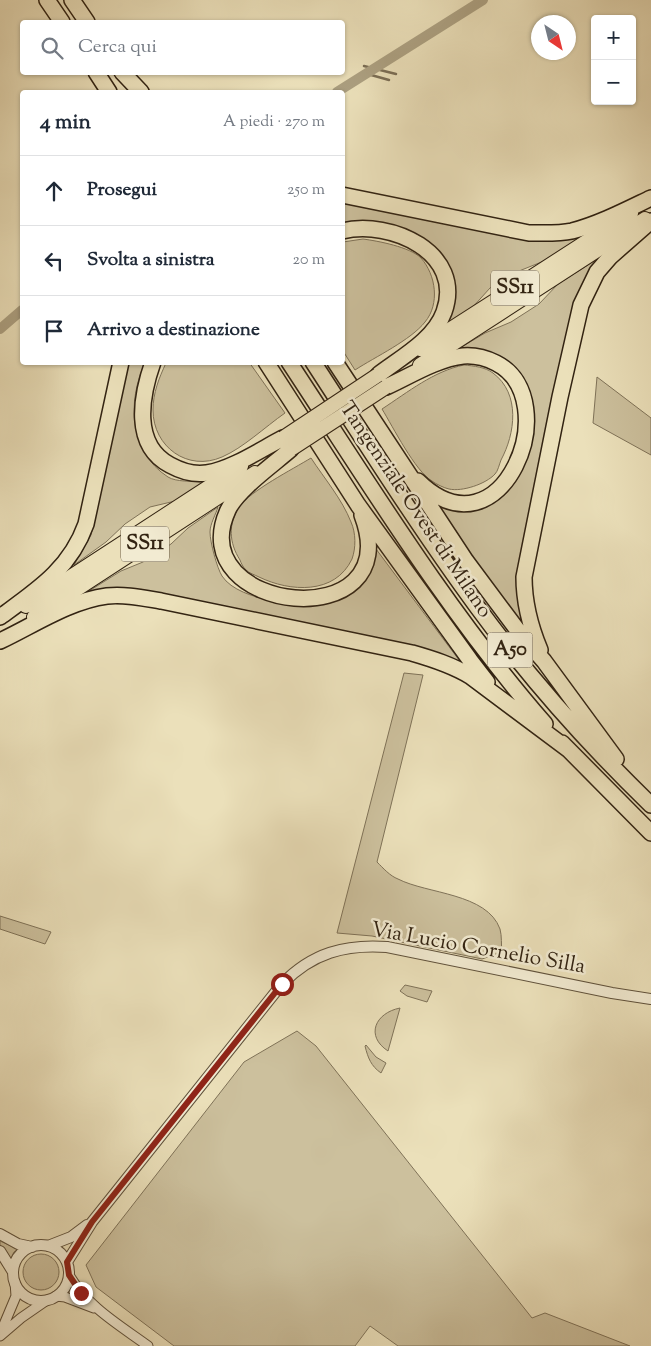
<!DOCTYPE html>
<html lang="it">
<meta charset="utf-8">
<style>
:root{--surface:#fff;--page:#f2f2f3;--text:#1f2937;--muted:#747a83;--line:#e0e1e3}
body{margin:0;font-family:"Sorts Mill Goudy",serif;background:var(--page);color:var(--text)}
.controls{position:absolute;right:15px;top:15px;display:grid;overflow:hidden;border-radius:5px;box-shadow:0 1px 4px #0004}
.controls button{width:45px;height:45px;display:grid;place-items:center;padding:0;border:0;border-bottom:1px solid var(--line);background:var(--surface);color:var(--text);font:25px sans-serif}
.compass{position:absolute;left:531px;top:15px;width:45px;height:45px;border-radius:50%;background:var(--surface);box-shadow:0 1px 4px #0004;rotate:145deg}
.stop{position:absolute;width:15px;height:15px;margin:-11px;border:4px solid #8f2418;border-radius:50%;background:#fff}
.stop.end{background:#8f2418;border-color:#fff;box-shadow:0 1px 5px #0008}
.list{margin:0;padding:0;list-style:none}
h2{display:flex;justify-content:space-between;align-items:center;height:65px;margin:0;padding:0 20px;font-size:21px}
h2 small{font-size:16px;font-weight:400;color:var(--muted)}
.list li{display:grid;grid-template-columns:32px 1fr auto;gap:15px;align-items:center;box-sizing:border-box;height:70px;padding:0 20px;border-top:1px solid var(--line)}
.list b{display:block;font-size:19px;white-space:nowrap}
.list em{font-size:16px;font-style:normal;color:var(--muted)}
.icon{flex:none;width:28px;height:28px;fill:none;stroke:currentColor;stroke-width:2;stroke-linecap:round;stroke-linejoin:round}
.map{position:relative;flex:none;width:651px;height:1346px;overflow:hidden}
.search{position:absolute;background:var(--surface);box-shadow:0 1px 4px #0004;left:20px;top:20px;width:325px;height:55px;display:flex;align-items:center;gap:12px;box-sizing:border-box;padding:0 18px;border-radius:5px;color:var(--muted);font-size:19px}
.panel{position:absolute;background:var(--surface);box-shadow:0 1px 4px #0004;left:20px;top:90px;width:325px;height:275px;border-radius:5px}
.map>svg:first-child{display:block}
.green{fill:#ccc09d;stroke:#7f7258}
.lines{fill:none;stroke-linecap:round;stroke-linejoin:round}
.stream{stroke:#7b6e55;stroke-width:2.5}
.canal{stroke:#aca081;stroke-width:10}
.minor-casing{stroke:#60523c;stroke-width:11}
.tertiary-casing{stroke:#60523c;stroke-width:12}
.trunk-casing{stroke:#322312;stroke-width:16}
.motorway-casing{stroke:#322312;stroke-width:18}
.minor{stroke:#f2ebd2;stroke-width:9}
.tertiary{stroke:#f2ebd2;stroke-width:10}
.trunk{stroke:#ebe0ba;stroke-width:14}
.motorway{stroke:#ebe0ba;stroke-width:15}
.trunk-bridge-casing{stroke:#322312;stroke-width:16;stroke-linecap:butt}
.trunk-bridge{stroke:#ebe0ba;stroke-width:14}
.route{stroke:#8f2418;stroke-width:6}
.labels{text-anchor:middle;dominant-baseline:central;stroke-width:5;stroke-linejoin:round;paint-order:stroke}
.shield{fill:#f2ebd2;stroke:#6c5f4c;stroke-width:1}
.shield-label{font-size:20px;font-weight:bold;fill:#322312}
.street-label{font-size:21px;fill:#322312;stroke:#f2ebd2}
</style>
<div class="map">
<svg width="651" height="1346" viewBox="0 0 651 1346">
<rect width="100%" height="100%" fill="#ebe0ba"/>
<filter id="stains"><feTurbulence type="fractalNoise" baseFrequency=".004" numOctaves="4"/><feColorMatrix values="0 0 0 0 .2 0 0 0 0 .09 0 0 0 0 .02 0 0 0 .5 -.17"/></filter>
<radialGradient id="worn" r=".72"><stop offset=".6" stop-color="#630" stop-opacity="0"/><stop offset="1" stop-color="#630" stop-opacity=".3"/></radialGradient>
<!-- green -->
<path class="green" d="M 342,199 L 580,234 L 581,238 L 544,261 L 514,273 L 490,288 L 471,309 L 445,325 L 448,313 L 434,248 L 343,226 Z
M 363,239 C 378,241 410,247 421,258 C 436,275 440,304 425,322 C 411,340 375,357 355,370 L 343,351 L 343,242 Z
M 602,256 L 591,274 L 522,618 L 518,622 L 435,502 C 471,517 500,506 519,472 L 521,378 C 501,352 491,355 461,351 L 460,348 L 485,333 L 511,322 L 539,304 L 558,284 Z
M 249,362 L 285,413 C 265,427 243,448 222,457 C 188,472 153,447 153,410 C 153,393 159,378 166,363 Z
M 128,363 L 145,363 C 127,401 129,452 168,477 C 176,482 192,481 202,482 L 189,499 L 171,502 L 150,507 L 125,524 L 106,542 L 74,565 L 91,535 Z
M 464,365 C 474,366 485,367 493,373 C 521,394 515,434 501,460 C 499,465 498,471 495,474 C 486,484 462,492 449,489 C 444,488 436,484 432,481 C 415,471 393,427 382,409 C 408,392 434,371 464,365 Z
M 597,377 L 651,418 L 651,455 L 593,423 Z
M 311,458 C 324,478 342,499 351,522 C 356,533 356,548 352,559 C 335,595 290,592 259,577 C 255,575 249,573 246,570 C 243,567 241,563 240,560 C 229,543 228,524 239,507 C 250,491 293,469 311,458 Z
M 218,507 C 216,514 210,524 210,532 C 210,542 217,568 222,576 C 231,590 254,597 269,600 C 321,613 360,606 376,549 L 462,664 L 423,649 L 157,593 L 126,589 L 89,591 L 121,571 L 143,562 L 171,544 L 188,528 Z
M 404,673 L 423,675 L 377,862 C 383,868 390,876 398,879 C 427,894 487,893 500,929 C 502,936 501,945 502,952 L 482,959 L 372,936 L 337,933 Z
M 0,916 L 51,932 L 45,944 L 0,929 Z
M 405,985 L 432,991 L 427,1002 L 407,996 L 400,991 Z
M 400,1008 L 388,1051 C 365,1036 375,1013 400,1008 Z
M 297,1031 L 316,1046 L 532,1318 L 545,1313 L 630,1346 L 398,1346 L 370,1326 L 355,1346 L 174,1346 L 96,1287 L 86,1265 L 244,1062 Z
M 366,1045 L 376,1057 L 386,1063 L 381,1073 C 371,1066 368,1058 365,1046 Z
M 0,1241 L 18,1249 L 14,1252 L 11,1258 L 0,1247 Z
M23 1272a18 18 0 1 1 36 0a18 18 0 1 1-36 0Z"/>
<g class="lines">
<!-- stream -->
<path class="stream" d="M 364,66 L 396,74
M 364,73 L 389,80"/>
<!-- canal -->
<path class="canal" d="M 337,92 L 483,0
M 0,329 L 22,310"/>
<!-- minor casing -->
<g class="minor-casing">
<path id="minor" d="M 69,1275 C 89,1308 118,1324 148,1346
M 56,1296 L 65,1297 L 94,1308
M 0,1334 L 16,1296 L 15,1282
M 0,1336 L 21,1318 L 47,1300"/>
</g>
<!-- tertiary casing -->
<g class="tertiary-casing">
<path id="tertiary" d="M 0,1234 L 18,1244 L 32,1247
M13 1273a28 28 0 1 1 56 0a28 28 0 1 1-56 0Z
M 48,1246 L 71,1237 L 87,1225
M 0,1251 L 13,1272
M 67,1262 L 92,1222 L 282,984 C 312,953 345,944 387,947 L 612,993 L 651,999"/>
</g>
<!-- trunk casing -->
<g class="trunk-casing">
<path id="trunk" d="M 420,349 L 631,213
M 420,365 L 645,219
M 26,606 L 241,466
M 34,617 L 255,473"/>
</g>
<!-- motorway casing -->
<g class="motorway-casing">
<path id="motorway" d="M 47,0 L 62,22
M 72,0 L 87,22
M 96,72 L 109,92
M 122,72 L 141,92
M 342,195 L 529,233 C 543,233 558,234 572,231 C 599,224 626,210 651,198
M 342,231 C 391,219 465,253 444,312 C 434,340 400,358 378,375
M 153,362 C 141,396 132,445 170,465 C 181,471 195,475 207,473 C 232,469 260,450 283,438
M 266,362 L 358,505 L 470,660 L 487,682
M 289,362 C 370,485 448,613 545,724
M 313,362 C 367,445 420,529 478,608 C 530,679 588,744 651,805
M 335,362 L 466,561 L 522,636 L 544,661 L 616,759
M 386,387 C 410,376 437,359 463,356 C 475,355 486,358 496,363 C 567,399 502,563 418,481
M 291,449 C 274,464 237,490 228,510 C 180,614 409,639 362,515
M 0,617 C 37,590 70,569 86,524 L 121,362
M 0,641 C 34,625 69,601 107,596 C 125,594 143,598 161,601 L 412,653 C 433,659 452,665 470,676 L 569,750
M 540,650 C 530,626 524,603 524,577 L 560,397 L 581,305 L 597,272 L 610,257 L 651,221
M 562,743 L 651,833"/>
</g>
<!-- minor -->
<use href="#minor" class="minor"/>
<!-- tertiary -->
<use href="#tertiary" class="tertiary"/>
<!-- trunk -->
<use href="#trunk" class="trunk"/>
<!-- motorway -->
<use href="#motorway" class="motorway"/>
<!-- trunk-bridge casing -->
<g class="trunk-bridge-casing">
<path id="trunk-bridge" d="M 283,438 L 378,375
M 291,449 L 386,387"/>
</g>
<!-- trunk-bridge -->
<use href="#trunk-bridge" class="trunk-bridge"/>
</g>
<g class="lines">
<!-- route -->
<path class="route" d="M 81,1293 L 69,1275 L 67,1262 L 92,1222 L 282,984"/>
</g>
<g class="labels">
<!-- shield labels -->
<g class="shield">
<rect x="491" y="270.5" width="48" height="35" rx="4"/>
<rect x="121" y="526.5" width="48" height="35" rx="4"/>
<rect x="487.5" y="632.5" width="45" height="35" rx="4"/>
</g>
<g class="shield-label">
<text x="515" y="288">SS11</text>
<text x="145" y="544">SS11</text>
<text x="510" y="650">A50</text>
</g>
<!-- street labels -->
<g class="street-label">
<text transform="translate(415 510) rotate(56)">Tangenziale Ovest di Milano</text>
<text transform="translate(478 949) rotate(10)">Via Lucio Cornelio Silla</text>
</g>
</g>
<rect width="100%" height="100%" filter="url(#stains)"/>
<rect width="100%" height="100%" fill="url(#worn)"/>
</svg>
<div class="controls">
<button>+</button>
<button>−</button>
</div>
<svg class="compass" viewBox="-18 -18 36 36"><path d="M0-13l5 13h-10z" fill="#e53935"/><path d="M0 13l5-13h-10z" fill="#747a83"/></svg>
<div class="stop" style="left:282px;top:984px"></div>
<div class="stop end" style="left:81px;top:1293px"></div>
<div class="search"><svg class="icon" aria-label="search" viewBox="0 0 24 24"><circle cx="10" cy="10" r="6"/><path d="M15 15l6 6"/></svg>Cerca qui</div>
<section class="panel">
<h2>4 min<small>A piedi · 270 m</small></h2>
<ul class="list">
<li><svg class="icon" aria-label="ahead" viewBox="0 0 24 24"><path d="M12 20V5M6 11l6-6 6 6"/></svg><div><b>Prosegui</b></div><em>250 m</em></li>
<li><svg class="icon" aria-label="left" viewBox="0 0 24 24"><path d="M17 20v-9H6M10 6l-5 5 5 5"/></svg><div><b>Svolta a sinistra</b></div><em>20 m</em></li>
<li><svg class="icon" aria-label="arrive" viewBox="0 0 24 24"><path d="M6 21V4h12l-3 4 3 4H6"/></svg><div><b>Arrivo a destinazione</b></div></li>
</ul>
</section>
</div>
